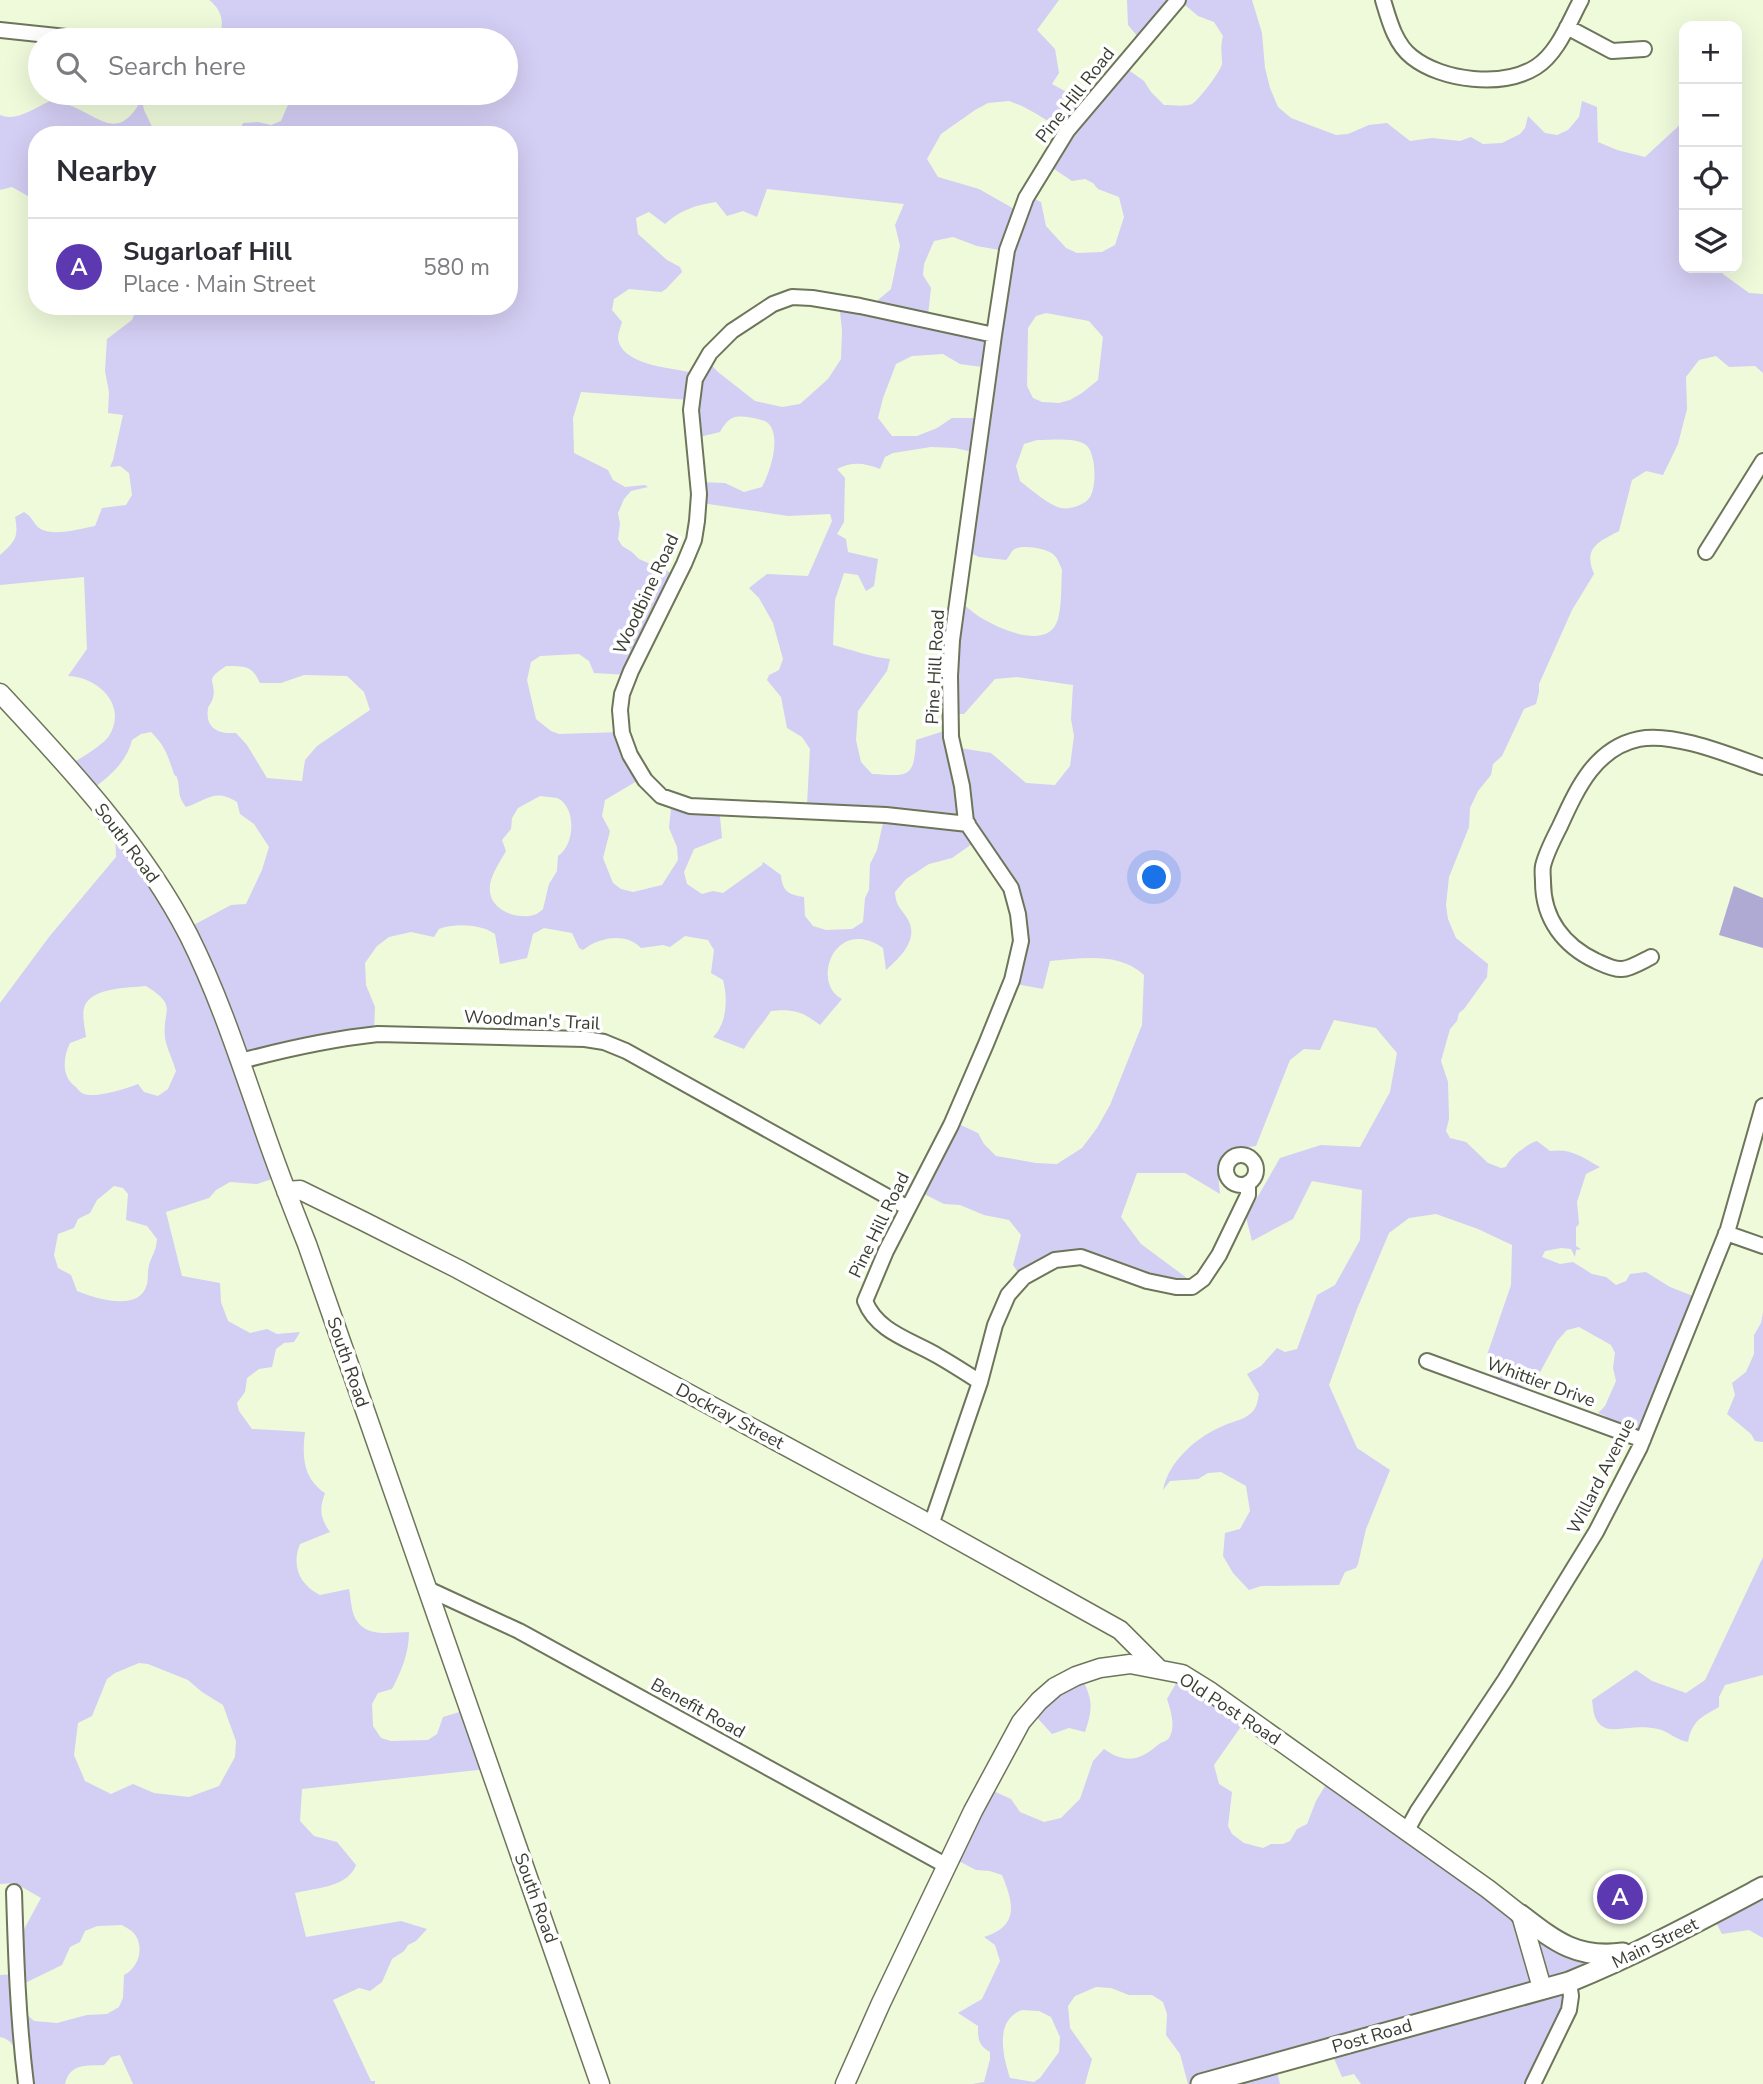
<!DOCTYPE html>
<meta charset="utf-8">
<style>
:root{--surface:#fff;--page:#f2f2f3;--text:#2b2b33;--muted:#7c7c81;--line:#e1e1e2;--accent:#5c38b1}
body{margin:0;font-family:"Nunito Sans",sans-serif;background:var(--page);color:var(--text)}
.controls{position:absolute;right:21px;top:21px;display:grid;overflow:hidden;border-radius:14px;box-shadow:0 7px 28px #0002}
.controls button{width:63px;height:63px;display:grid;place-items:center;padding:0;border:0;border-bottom:2px solid var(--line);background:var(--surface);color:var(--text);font:35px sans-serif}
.you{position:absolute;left:1155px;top:878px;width:24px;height:24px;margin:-18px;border:5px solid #fff;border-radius:50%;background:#1a73e8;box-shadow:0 0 0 10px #1a73e833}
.badge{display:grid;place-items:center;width:46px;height:46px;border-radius:50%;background:var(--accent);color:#fff;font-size:23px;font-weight:700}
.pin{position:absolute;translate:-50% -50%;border:4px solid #fff;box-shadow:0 2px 7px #0006}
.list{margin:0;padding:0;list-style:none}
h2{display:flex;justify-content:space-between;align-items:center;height:91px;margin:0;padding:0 28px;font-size:30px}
h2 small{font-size:23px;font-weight:400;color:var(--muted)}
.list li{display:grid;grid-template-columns:46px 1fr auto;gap:21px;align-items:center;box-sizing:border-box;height:98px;padding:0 28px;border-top:2px solid var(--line)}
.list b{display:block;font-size:26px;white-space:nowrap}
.list p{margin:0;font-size:23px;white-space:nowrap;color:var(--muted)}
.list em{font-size:23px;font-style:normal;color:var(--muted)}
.icon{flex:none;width:38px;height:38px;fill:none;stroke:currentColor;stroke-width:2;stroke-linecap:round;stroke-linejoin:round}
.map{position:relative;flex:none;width:1763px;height:2084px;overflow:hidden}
.search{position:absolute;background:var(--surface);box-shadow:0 7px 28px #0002;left:28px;top:28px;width:490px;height:77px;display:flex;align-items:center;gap:18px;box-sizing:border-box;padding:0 24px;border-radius:38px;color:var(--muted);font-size:26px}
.panel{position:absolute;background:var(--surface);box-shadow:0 7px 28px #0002;left:28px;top:126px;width:490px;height:189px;border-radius:28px}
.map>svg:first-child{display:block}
.green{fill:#d3cef3;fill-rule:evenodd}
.water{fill:#afaad4}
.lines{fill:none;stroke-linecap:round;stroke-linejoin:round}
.minor-casing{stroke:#6d755a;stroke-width:18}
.tertiary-casing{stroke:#6d755a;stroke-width:21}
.secondary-casing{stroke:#6d755a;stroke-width:23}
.minor{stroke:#fff;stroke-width:14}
.tertiary{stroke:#fff;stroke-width:18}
.secondary{stroke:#fff;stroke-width:19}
.labels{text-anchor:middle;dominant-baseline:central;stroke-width:7;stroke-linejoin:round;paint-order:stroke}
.street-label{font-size:18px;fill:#3a3e32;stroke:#fff}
</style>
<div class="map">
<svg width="1763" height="2084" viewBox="0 0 1763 2084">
<rect width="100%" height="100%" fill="#effadb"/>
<!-- green -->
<path class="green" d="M 209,0 L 1059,0 L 1037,30 L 1055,49 L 1059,73 L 1052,84 L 1072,95 L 1084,106 L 1123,66 L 1144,81 L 1151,92 L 1164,105 C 1172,105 1185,107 1192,104 C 1198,101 1221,71 1222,64 C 1222,52 1220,48 1223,36 L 1214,22 L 1198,16 L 1179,0 L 1252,0 L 1262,33 L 1265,68 L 1270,88 L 1278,107 L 1291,118 L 1336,135 L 1348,134 L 1369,125 L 1387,123 L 1410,141 L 1432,138 L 1460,141 L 1471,137 L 1483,144 L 1502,143 L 1520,134 L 1525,128 L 1528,116 L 1545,133 L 1557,135 L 1568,130 L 1579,117 L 1582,101 L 1597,107 L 1598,142 L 1617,150 L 1645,157 L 1684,121 L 1684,268 L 1722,268 L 1723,274 L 1749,293 L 1763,294 L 1763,373 L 1755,366 L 1729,367 L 1716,356 L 1699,360 L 1686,377 L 1687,409 L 1678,444 L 1663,475 L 1646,471 L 1632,480 L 1619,531 C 1598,542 1583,548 1594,574 L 1572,610 L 1539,684 L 1539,692 L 1536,704 L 1524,709 L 1502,756 L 1493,764 L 1491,775 L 1478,791 L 1470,808 L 1469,827 L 1449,877 L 1446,905 L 1448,919 L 1456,938 L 1488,964 L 1487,977 L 1464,1009 L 1459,1013 L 1457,1021 L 1450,1029 L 1441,1061 L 1448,1082 L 1449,1119 L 1446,1131 L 1450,1138 L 1466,1142 L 1488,1163 L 1501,1168 L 1506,1167 C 1510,1157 1527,1144 1537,1141 L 1550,1151 C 1571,1148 1582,1157 1600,1167 L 1586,1174 L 1577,1202 L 1579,1224 L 1576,1227 L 1576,1246 L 1581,1249 L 1576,1250 L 1575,1257 L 1571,1249 L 1561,1248 L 1545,1251 L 1542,1257 L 1560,1264 L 1573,1262 L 1592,1274 L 1606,1277 L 1616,1285 L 1626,1281 L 1630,1274 L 1646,1272 L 1670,1287 L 1698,1298 L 1643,1437 L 1612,1425 L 1605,1416 L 1598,1413 L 1605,1406 L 1616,1381 L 1613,1368 L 1615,1353 L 1611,1345 L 1579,1327 L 1567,1330 L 1557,1341 L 1539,1374 L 1540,1388 L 1513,1385 L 1502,1391 L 1487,1355 L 1511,1285 L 1512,1245 L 1478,1229 L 1436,1214 L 1409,1218 L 1389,1233 L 1357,1309 L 1329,1385 L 1357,1448 L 1390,1470 L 1366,1529 L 1358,1564 L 1356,1568 L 1345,1572 L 1339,1585 L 1261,1586 L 1249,1590 L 1233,1573 L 1223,1556 L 1225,1533 L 1240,1529 L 1250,1511 L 1246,1486 L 1221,1472 L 1208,1473 L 1198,1479 L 1170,1481 L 1163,1490 C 1169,1460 1198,1436 1225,1425 C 1235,1421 1247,1419 1254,1410 C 1257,1406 1258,1399 1259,1394 L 1247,1374 L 1261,1366 L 1277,1348 L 1285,1352 L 1297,1349 L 1317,1295 L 1335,1285 L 1360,1240 L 1362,1190 L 1312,1181 L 1293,1219 L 1252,1241 L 1246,1217 L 1280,1158 L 1321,1145 L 1360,1147 L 1390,1092 L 1397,1053 L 1376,1028 L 1334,1020 L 1320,1050 L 1304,1049 L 1290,1060 L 1256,1146 C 1217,1151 1216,1156 1220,1194 L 1185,1173 L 1137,1173 L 1121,1217 L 1141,1244 L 1195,1284 L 1177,1286 L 1081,1255 L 1021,1277 L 1013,1265 L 1021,1235 L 1009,1220 L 984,1215 L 960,1205 L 944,1204 L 920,1192 L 952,1121 L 978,1133 L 984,1144 L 996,1156 L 1036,1163 L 1057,1164 L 1082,1148 L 1097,1128 L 1110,1105 L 1142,1025 L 1144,975 C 1120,952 1082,958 1050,961 L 1043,989 L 1011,983 L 1019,918 L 979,839 L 952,858 L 929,864 L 906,879 L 895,892 C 896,906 900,907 907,918 C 920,938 901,957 886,970 L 883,948 C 835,915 810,983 842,999 L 820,1025 C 802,1011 792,1009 771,1011 C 762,1025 752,1035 744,1049 L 713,1037 C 727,1024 728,998 723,980 L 711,973 L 714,950 L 708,940 L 685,936 L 670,947 L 663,945 L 641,948 C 626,932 599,937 583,950 L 579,948 L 572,933 L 544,928 L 533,934 L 527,958 L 500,964 L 495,934 C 481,924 455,923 439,929 L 434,937 L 411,932 L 389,937 L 377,946 L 365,963 L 366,985 L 375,1007 L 374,1032 L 243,1058 L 281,1176 L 257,1184 L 230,1182 L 216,1190 L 209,1198 L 166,1212 L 182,1276 L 220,1283 L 221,1302 L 228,1321 L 250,1333 L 267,1329 L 277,1334 L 300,1332 L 294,1342 L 284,1343 L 276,1349 L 272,1367 L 259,1369 L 247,1378 L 245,1392 L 237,1403 L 239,1411 L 252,1429 L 305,1432 C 302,1457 303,1478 325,1493 C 319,1509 320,1518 330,1532 L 300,1544 C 291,1566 300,1585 320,1595 L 349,1589 C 351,1598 351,1614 357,1621 C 368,1638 392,1632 409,1632 C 409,1652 402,1670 392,1689 L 378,1693 L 372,1704 L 373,1726 L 381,1738 L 391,1741 L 428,1740 L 437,1734 L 443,1717 L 469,1709 L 487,1769 L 302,1789 L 300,1821 L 314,1836 L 337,1842 L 356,1865 C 348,1887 316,1888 295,1893 L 306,1937 L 401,1921 L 427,1929 L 416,1941 L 408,1945 L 404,1951 L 392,1959 L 382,1982 L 370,1991 L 359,1988 L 333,2000 L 371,2081 L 375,2081 L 375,2084 L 133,2084 L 120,2055 L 111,2057 L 104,2065 C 86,2066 70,2063 65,2084 L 26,2084 C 21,2068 19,2040 0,2037 L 0,1975 L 15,1974 L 16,1944 L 41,1898 L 15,1883 L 0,1884 L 0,1003 L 49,937 L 116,857 L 115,827 L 188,928 L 231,905 L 246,904 L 262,870 L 269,847 L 254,824 L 240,814 L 237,802 C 214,788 208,800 186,807 C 178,796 180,794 178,781 C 176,772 176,780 173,771 C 167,753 164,745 151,732 L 141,734 L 132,740 C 127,761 111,775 94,788 L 73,763 C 82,757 103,745 109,736 C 128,705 98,677 68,676 L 87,649 L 84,577 L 0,585 L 0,555 C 15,541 19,538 15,517 L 24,512 C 32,516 33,523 39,528 C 52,537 80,529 95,526 L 102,508 L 126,505 L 132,495 L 129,473 L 120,466 L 110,467 L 113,460 L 123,415 L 108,413 L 109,392 L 105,371 L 107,339 L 132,320 L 138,306 L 509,306 L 509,135 L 238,135 L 243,123 L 258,122 L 271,125 L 281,121 L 293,93 L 506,93 L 506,40 L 269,40 L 218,37 C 226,23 221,9 209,0 ZM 1009,101 C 1030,108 1045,120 1064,131 L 1048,165 L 1072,181 L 1085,179 L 1093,183 L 1098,189 L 1119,197 L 1124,217 L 1115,245 L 1102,252 L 1077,253 L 1066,248 L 1046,226 L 1041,202 L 1028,196 L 1016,210 L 979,189 L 938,177 L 927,159 L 941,134 L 975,110 L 988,103 ZM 767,189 L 904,204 L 895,225 L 900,246 L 891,289 L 871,306 L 839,303 L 842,330 L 841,359 L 828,379 L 800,404 L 782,407 L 755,401 L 718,372 L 706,359 L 694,373 C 674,368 621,366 618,338 C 618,333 621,326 622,322 L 612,310 L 614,299 L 629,289 L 661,292 L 666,289 L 682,272 L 680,267 L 667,260 L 638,234 L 636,218 L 649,212 L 665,224 C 680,210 696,205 716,202 L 727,216 L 743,211 L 757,217 ZM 953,237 L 977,246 L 1005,251 L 993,332 L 928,315 L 931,288 L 923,275 L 924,264 L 934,241 ZM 1046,313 L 1089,321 L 1103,337 L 1098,380 L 1082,393 L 1070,400 L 1059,403 L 1042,402 L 1033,398 L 1027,386 L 1028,328 L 1036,316 ZM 943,354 L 960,364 L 989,368 L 982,418 L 952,418 L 937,428 L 917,436 L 892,436 L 878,418 L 883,398 L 896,364 L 912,356 ZM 581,392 L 690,400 L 695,438 L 720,432 C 723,426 728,419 735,417 C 741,415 764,419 768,423 C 782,437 770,472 762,487 L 744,492 L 725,483 L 698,482 L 702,503 L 788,516 L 830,514 L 832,521 L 808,576 L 767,574 L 749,588 L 759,598 L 773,623 L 783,659 L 779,670 L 769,675 L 767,680 L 781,697 L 787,728 L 802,737 L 810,749 L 807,805 L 885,814 L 877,850 L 870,864 L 869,890 L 865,898 L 863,922 L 852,929 L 826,930 L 813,926 L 805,916 L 804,897 C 789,895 782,891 781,875 L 763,862 L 762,865 L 723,893 L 713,891 L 702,894 L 687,884 L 684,872 L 694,849 L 722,838 L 720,817 L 722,807 L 672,799 L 669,828 L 677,847 L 678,860 L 662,885 L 633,892 L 621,889 L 613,883 L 603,858 L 610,831 L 602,816 L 605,800 L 642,778 L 621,732 L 559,734 L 551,731 L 536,719 L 527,680 L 531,662 L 540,656 L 579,654 L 589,661 L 594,673 L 628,675 L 676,575 L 639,559 L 632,552 L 622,546 L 618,539 L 620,524 L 618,513 L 624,499 L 631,491 L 648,487 L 645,485 L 625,487 L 613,480 L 608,470 L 574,453 L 573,418 ZM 1037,440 C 1048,440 1077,437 1086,445 C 1096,453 1097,486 1090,497 C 1085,505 1070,510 1061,508 C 1050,506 1029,488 1020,481 L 1016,466 L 1024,444 ZM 931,447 L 955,448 L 977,453 L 964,550 L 979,557 L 1006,560 C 1007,560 1012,551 1013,550 C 1021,544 1045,548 1053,554 C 1058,558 1060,565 1062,570 C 1061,585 1062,604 1058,619 C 1049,651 1002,630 983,619 C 974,614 966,606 957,599 L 950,714 L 964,714 L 995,679 L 1017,677 L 1073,685 L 1071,719 L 1074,736 L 1070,766 L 1055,785 L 1026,783 L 991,753 L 954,747 L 950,729 L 916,740 C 914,779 909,776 872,774 L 861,762 L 856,740 L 858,711 L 887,671 L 890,659 C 871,657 852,650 833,645 L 835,600 L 844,573 L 858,575 L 866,591 L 874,586 L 878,559 L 848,552 L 846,539 L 837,534 L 844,522 L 845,478 L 837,469 C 852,461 865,463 880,469 L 885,457 L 893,453 ZM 226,666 C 245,667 251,664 260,683 L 281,683 L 304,675 L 347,676 L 364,692 L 370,710 L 317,746 L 305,760 L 302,781 L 267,778 L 247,745 L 236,733 C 219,734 205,729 208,708 C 209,705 212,702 213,698 C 217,679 202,682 226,666 ZM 540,796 C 545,797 552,797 557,798 C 576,806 576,844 558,856 L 557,871 L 549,884 L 543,909 C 540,911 538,914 534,915 C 518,920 492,911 490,892 C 488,878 499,864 506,851 L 502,840 L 511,829 L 512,818 L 518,808 ZM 146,986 C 179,1007 162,1008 165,1038 C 167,1049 173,1060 176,1071 L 168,1089 L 158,1096 L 144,1092 L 138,1084 C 125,1089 98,1098 84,1094 C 81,1093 78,1090 76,1087 C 61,1077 63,1057 70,1043 L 86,1037 C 85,1029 82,1016 84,1008 C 90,987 128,988 146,986 ZM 114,1186 L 123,1188 L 128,1194 L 126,1220 L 147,1226 L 157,1239 C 156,1252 152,1255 149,1265 C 147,1272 149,1281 146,1287 C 137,1312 94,1298 77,1291 L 71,1275 L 58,1268 L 54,1255 L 58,1234 L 74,1228 L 78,1219 L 90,1213 L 97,1200 ZM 139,1663 L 148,1664 L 188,1680 L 202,1692 L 223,1705 L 236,1741 L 235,1757 L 219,1786 L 189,1797 L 154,1793 L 133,1784 L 111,1794 L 85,1781 L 74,1755 L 78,1723 L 92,1716 L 107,1679 L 115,1673 ZM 122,1925 C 127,1928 133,1931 136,1936 C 144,1950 138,1968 124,1975 L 123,1998 L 119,2007 L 107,2014 L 87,2015 L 57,2023 L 34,2021 L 22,2010 L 23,1984 L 62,1965 L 70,1947 L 80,1942 L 85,1931 L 97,1926 Z
M 1127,0 L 1171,0 L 1138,37 L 1128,25 Z
M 52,93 L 59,93 L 66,104 C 101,116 117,144 142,99 L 144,110 L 156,135 L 37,135 L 37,198 L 35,200 L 12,187 L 0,190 L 0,115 C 16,122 35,108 50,101 Z
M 1763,1312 L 1763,1442 L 1755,1441 L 1751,1434 L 1727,1414 L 1735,1395 L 1732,1383 L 1746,1372 L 1754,1354 L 1754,1335 L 1761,1323 Z
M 1763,1557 L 1763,1675 L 1725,1685 L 1719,1697 L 1719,1707 C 1702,1717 1692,1720 1688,1742 C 1676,1740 1670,1732 1658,1729 C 1649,1727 1638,1727 1629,1728 C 1615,1729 1602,1733 1595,1717 C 1593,1712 1593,1705 1592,1700 L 1636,1670 L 1652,1681 L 1686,1693 L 1705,1680 Z
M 1182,1673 L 1247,1718 L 1214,1765 L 1219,1784 L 1232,1792 L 1228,1826 L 1232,1834 L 1244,1843 L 1263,1848 L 1271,1844 L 1283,1844 L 1290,1841 L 1297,1829 L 1307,1824 L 1316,1801 L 1331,1776 L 1566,1944 L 1628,1952 L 1571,1993 L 1532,2084 L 1361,2084 L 1354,2074 L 1342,2077 L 1329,2047 L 1275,2063 L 1280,2084 L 1188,2084 L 1180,2054 L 1166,2035 L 1167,2014 L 1163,2002 L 1152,1995 L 1129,1995 L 1111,1988 L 1096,1987 L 1075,1996 L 1068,2006 L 1070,2028 L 1092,2059 L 1085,2084 L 972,2084 L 984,2082 L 990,2059 L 990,2052 C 978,2045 978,2039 978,2026 L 958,2013 L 982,1999 L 1000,1961 L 995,1945 L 984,1937 C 1019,1926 1014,1904 1002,1875 L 990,1871 L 976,1870 L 951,1857 L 987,1788 L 1011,1799 L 1020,1812 L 1044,1822 L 1061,1818 L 1080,1799 L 1093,1761 L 1104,1749 C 1125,1764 1140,1761 1159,1744 C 1162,1742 1167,1741 1169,1738 C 1176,1727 1171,1711 1167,1699 ZM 1022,2010 L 1039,2011 L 1051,2017 L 1060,2037 L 1059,2052 L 1040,2078 L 1034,2082 L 1010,2078 C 1003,2056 994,2020 1022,2010 Z
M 1080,1674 C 1092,1699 1094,1705 1085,1732 L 1069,1728 L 1052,1734 L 1030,1710 Z
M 1763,1881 L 1763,1938 L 1749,1930 L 1722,1934 L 1710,1911 Z"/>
<!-- water -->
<path class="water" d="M 1734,886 L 1763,898 L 1763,948 L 1719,935 Z"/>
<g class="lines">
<!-- minor casing -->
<g class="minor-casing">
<path id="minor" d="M 1383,0 C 1389,20 1395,44 1412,57 C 1442,81 1503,88 1536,67 C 1558,53 1569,22 1581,0
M 1567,27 L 1612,51 L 1644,49
M 0,30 L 95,40
M 1706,552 L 1763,461
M 968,824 L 886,815 L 690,806 L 661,796 L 645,780 L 630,755 L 622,733 L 620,710 L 622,694 L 631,671 L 684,564 L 694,540 L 697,521 L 699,494 L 691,410 L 695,379 L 710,353 L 732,331 L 773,304 L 792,297 L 812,298 L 860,306 L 994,335
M 1651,957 C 1643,961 1630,969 1622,969 C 1614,970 1603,964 1596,961 C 1564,946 1543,919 1543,882 C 1543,877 1542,871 1543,866 C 1546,853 1554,838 1560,826 C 1577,789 1595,748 1639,739 C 1674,732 1729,755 1763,767
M 241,1061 C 286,1049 331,1039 378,1034 L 585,1039 L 604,1042 L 626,1051 L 908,1208
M1226 1170a15 15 0 1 1 30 0a15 15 0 1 1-30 0Z
M 1726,1233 L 1763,1246
M 1427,1361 L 1643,1440
M 980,1382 C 966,1373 952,1364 938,1356 C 911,1340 877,1332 865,1301 L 886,1251 L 951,1125 L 986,1044 L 1012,980 L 1021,941 L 1018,914 L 1011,888 L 966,822 L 962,786 L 951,737 L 950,676 L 952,640 L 994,335 L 1007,250 L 1026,198 L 1067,131 L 1178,0
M 931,1525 L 980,1382 L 995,1325 L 1008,1295 L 1024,1277 L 1055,1260 L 1081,1257 L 1147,1281 L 1176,1287 L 1192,1287 L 1203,1279 L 1219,1255 L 1248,1195 L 1248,1183
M 428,1589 L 519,1631 L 947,1866
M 1406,1832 L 1417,1812 L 1505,1680 L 1596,1532 L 1640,1447 L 1728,1229 L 1763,1106
M 14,1892 C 16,1957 18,2020 26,2084
M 1533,2084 L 1569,2010 L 1571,1996 L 1569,1982"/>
</g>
<!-- tertiary casing -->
<g class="tertiary-casing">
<path id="tertiary" d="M 0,693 C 68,766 143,846 189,936 C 219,996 240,1061 262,1124 C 276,1165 291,1204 307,1244 L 600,2084
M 286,1191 L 300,1190 L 363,1221 L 458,1269 L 917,1517 L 1120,1630 L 1159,1669
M 845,2084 L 881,2003 L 973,1811 L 1021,1722 L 1039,1701 L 1055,1687 L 1076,1676 L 1100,1668 L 1130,1664 L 1182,1674 L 1211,1692 L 1488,1889 L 1521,1915 L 1542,1988"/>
</g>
<!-- secondary casing -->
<g class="secondary-casing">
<path id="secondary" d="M 1521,1915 C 1556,1942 1577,1959 1623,1953
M 1201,2084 L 1569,1982 C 1636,1955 1699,1921 1763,1887"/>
</g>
<!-- minor -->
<use href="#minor" class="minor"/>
<!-- tertiary -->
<use href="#tertiary" class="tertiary"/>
<!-- secondary -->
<use href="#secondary" class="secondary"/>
</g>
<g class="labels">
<!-- street labels -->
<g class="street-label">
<text transform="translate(1075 95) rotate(-52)">Pine Hill Road</text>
<text transform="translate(646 594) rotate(-65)">Woodbine Road</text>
<text transform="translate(935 667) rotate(-87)">Pine Hill Road</text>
<text transform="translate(127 843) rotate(53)">South Road</text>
<text transform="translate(532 1020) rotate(3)">Woodman's Trail</text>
<text transform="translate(879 1225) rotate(-64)">Pine Hill Road</text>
<text transform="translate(348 1362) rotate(71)">South Road</text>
<text transform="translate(1541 1382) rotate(20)">Whittier Drive</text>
<text transform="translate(730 1416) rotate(28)">Dockray Street</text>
<text transform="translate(1601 1476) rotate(-63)">Willard Avenue</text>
<text transform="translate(698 1708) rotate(29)">Benefit Road</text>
<text transform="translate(1230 1709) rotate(33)">Old Post Road</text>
<text transform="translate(536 1898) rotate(70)">South Road</text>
<text transform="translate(1655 1943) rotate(-26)">Main Street</text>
<text transform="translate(1372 2036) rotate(-16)">Post Road</text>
</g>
</g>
</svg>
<div class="controls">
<button>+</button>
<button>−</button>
<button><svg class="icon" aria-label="locate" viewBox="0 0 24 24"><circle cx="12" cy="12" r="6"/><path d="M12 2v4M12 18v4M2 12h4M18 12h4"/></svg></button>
<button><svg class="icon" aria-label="layers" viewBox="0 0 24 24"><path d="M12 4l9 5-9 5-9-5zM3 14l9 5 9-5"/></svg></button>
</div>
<div class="you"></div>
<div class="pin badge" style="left:1620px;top:1897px">A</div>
<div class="search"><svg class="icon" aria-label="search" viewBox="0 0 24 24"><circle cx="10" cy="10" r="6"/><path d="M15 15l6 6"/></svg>Search here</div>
<section class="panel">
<h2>Nearby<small></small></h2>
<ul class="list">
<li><span class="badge">A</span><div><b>Sugarloaf Hill</b><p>Place · Main Street</p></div><em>580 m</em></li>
</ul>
</section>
</div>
